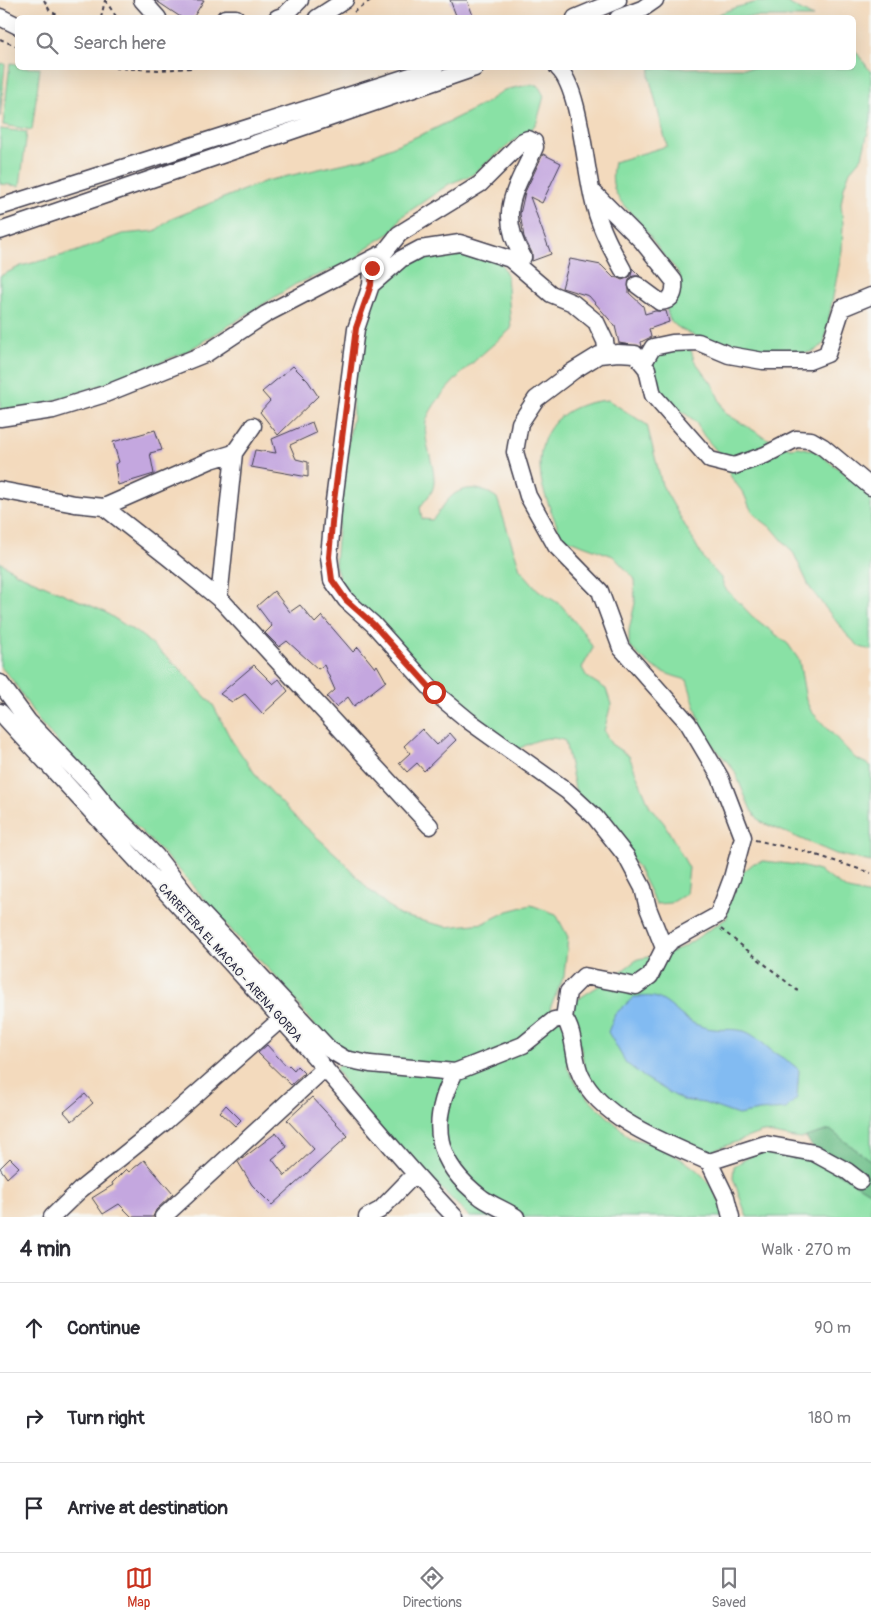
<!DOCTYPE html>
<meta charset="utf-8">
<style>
:root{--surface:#fff;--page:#f7f7f7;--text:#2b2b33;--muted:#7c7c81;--line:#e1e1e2;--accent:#c8321e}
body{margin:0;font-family:Pangolin,sans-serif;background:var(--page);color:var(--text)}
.stop{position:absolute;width:15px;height:15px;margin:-11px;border:4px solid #c8321e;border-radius:50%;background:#fff}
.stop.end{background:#c8321e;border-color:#fff;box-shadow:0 1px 5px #0008}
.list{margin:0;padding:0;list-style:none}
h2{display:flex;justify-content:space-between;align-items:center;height:65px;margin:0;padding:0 20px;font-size:21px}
h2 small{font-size:16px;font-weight:400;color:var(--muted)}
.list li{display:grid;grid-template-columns:32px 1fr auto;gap:15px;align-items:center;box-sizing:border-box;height:90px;padding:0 20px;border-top:1px solid var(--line)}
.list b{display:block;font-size:19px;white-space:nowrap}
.list em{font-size:16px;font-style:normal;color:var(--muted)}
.icon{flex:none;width:28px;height:28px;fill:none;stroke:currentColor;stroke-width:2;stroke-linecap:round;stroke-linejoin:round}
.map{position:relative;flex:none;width:871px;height:1217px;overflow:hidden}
.search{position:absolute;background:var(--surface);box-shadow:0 5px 20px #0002;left:15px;right:15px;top:15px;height:55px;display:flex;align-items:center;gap:12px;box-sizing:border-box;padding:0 18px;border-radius:8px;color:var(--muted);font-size:19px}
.sheet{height:335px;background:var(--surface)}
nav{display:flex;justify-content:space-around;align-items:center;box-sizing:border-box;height:70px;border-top:1px solid var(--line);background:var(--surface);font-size:14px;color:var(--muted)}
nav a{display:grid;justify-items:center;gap:2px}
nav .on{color:var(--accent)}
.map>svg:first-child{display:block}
.green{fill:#89e1a5;stroke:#568270}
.forest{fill:#6ebf8a;stroke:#487062}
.water{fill:#82bbf2;stroke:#526e96}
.building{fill:#c4a7df}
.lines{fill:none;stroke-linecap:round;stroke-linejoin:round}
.minor-casing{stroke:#413e4e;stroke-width:19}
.path{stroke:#413e4e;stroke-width:2;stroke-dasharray:4 4;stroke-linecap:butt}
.minor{stroke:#fff;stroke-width:16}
.route{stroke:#c8321e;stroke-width:6}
.labels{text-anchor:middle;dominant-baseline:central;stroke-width:4;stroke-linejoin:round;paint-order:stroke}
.street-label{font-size:12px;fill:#22223b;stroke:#f6f6f2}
</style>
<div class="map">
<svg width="871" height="1217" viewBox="0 0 871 1217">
<rect width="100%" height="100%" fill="#f6f6f2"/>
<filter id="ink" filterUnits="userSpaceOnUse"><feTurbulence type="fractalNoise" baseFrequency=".02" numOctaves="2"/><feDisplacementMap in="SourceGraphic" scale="10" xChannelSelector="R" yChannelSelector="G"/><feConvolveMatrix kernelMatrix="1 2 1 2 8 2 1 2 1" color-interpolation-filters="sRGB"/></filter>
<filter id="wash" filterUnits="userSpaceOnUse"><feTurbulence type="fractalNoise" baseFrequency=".0096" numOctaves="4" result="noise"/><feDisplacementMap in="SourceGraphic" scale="20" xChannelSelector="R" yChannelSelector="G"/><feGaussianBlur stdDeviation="1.12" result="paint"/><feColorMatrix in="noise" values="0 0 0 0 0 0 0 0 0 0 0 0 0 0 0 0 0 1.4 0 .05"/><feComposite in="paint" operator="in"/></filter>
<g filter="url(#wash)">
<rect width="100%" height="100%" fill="#f3dabd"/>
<!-- green -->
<path class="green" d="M 757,2 L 786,2 L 813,17 L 711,17 L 734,8 Z
M 854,49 L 871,72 L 871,119 L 862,157 L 850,171 L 844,187 L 841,204 L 843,224 L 842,250 L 824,344 C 820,347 815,351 811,352 C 783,360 689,344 671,321 C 668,317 667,311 666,306 L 681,280 C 678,268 670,264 663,255 C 656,246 650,235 642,226 C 624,203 607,196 614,162 L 667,146 L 649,76 L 651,68 L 854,68 Z
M 0,63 L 5,64 L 0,117 Z
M 10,63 L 17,64 L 18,68 L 40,68 L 32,130 L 3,125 Z
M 528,85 L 538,85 L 544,96 L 537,122 L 531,130 L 516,139 L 472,175 L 449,184 L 401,217 L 392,232 L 366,248 L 355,260 L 296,284 L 186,352 L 117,380 L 35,407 L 0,412 L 0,276 L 21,266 L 75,252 L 122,234 L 155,231 L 171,219 L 266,181 L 363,159 L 432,130 L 484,104 L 504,90 Z
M 0,129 L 27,132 L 20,186 L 0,184 Z
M 450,251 L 481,254 L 500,261 L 507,275 L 511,329 C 488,349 433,394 426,422 C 422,443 440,474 432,491 C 429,496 424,502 420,507 L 422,519 L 432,520 C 440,512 446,499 456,493 C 470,485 485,489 497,498 L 520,569 L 538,590 L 561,605 L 584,633 L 593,648 L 582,668 L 587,677 L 606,689 L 611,704 L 604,731 L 611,744 L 629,756 L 650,807 L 664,823 L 689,868 L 686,894 L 671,903 L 656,904 L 637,866 L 576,793 L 565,741 C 548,734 533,741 517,750 L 453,703 L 342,587 L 335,565 L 343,470 L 353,416 L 351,376 L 357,344 L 374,294 L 397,269 L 410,260 L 433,253 Z
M 676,347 L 691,350 L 694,360 L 713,385 L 725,413 L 766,438 L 790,448 L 799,447 L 815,451 L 859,484 L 871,496 L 871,650 L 860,647 L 847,635 L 810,588 L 794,554 L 773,529 L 757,517 L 750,508 L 744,494 L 731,477 L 721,456 L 704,436 L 695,421 L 664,398 L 654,384 L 652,369 L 653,357 L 660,352 Z
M 608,400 L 647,425 L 662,485 L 704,559 L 721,578 L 725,588 L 753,617 L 788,644 L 799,660 L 806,700 L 811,711 L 855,758 L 871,766 L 871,862 L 836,854 L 761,822 L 751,810 L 734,770 L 704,735 L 687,680 C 658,672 650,667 629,646 L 629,630 L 635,603 L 634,578 L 613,556 L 561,537 C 555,518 544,498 541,478 C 534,430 563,403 608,400 Z
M 0,562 L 18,574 L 103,611 L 142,636 L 178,667 L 213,705 L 232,741 L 258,778 L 296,818 L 340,858 L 367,888 L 399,915 L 447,927 L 484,923 L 508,911 L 531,905 L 556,914 L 568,937 L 564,976 L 550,1008 L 579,1043 L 573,1011 L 575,1001 L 616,975 L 638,959 L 669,953 L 685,946 L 727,918 L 728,905 L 743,872 L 754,863 L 764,861 L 797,865 L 819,871 L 848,890 L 871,895 L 871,1161 L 830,1130 L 800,1139 L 762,1132 L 707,1153 L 634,1118 L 609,1100 L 585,1072 L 580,1044 L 567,1067 C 579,1092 599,1109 619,1127 C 622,1129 624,1133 627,1136 C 632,1140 642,1140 649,1143 C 687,1160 713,1174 725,1217 L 470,1217 L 366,1115 L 335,1068 L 350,1056 L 328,1043 L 281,982 L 239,939 L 184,875 L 94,783 L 38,720 L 14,682 L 0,666 Z
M 771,1151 L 823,1164 L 871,1193 L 871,1217 L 747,1217 L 733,1178 L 734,1166 L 756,1153 Z"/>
<!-- forest -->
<path class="forest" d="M 830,1130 L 871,1161 L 871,1193 L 823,1164 L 806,1137 Z"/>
<!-- water -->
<path class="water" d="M 634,997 C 640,997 648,996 654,997 C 670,1001 680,1018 695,1024 C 715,1033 726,1027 744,1031 C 758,1036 766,1048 778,1055 C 786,1060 792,1063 799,1070 L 797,1098 L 786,1109 L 759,1111 L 738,1115 L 704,1103 L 682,1100 L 644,1077 L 626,1063 L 608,1032 L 615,1014 Z"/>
<g id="blocks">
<!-- building -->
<path class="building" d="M 155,0 L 204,0 L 193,18 L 182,18 Z
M 450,0 L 467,0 L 474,18 L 457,18 Z
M 543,154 L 561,163 L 542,203 L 530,197 L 551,254 L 532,261 L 532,253 L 524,237 L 520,214 L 525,192 Z
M 570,259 L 601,265 L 614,278 L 616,277 L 622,280 L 631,276 L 632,268 L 640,276 L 633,276 L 629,279 L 629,293 L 643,306 L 645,314 L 655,311 L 666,311 L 669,322 L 649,329 L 651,337 L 641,342 L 642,347 L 619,343 L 615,326 L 589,296 L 562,288 Z
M 293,366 L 308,381 L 318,396 L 278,435 L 260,412 L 270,401 L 262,392 Z
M 312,422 L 316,433 L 290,445 L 296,459 L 308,462 L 308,477 L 251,467 L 255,450 L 276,453 L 272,439 Z
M 155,430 L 162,450 L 150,453 L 154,474 L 118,485 L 115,464 L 119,462 L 113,442 Z
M 274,591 L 290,612 L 300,605 L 315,623 L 322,616 L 353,652 L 358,647 L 375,668 L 377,665 L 386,681 L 354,706 L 348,697 L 336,707 L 327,697 L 335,690 L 324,665 L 318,669 L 287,641 L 279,647 L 265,633 L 272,626 L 257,606 Z
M 254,665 L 273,684 L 279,679 L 288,691 L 263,714 L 245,694 L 232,702 L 220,694 Z
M 422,729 L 437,745 L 450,733 L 456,740 L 424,771 L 417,763 L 407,772 L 399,763 L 410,753 L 404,746 Z
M 267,1045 L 287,1067 L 289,1065 L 294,1070 L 297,1066 L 304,1073 L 291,1085 L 258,1053 Z
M 85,1094 L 93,1103 L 72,1121 L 64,1112 Z
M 312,1097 L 348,1136 L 272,1205 L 252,1185 L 238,1162 L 276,1133 L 287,1147 L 272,1159 L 285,1176 L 314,1149 L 287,1120 Z
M 226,1105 L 241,1120 L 235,1126 L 220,1112 Z
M 10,1158 L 19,1167 L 7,1178 L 0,1168 Z
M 144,1160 L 173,1194 L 156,1210 L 153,1217 L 132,1217 L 119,1204 L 103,1214 L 92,1198 L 113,1185 L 112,1183 L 126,1169 L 129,1172 Z"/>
</g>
</g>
<g filter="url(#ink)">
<use href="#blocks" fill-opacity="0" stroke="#413e4e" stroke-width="1"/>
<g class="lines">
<!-- minor casing -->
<g class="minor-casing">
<path id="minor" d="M 142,0 L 158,18
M 0,17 L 18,26
M 225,18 L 236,18
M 277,18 L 285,15 L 300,0
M 317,18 L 345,0
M 575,18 L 618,0
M 618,18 L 642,9 L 655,0
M 558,68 C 581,89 585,174 595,207 C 601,230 612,250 623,270
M 591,190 L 642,241 L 674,281 C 675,292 673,301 660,302 L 637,285
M 0,207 L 435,68
M 0,231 L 475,68
M 523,257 C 496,212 516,190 535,147 L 534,142 L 528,139 L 523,141 L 480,184 L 399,234 L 372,268 L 371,285 L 356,329 L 334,501 L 329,557 L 332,580 L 346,600 L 373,624 L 434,692 L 469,721 L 567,791 L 595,817 L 626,856 L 643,888 L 648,908 L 664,948
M 371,285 L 401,259 L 420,249 L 460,243 L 510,259 L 551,294 L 573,303 L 596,322 L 605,341 L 607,354
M 643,364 L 653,347 L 672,343 L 698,342 L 729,355 L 763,361 L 809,361 L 827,354 L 842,308 L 871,296
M 0,418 L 53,410 L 105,394 L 207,353 L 266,314 L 381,254
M 0,490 L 75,504 L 104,507 L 169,558 L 223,602 L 430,826
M 104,507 L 211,460 L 234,453
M 219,599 L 234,453 L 253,426
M 0,683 L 28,721 L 90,785 L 112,812 L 156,856 L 196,907 L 330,1050 L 345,1059 L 370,1064 L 455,1072 L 523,1045 L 554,1020 L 564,1018 C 576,1034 572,1057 581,1076 C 602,1120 667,1143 709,1162 L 726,1197 L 731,1217
M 0,712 C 97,818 195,922 291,1030 C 346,1091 397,1157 455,1217
M 564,1018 L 568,992 L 584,976 L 636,986 L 650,976 L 664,948 L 671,941 L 718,915 L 732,878 L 743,837 L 720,777 L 688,723 L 621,648 L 600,591 L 556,546 L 528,496 L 515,452 L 520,423 L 536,399 L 573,371 L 599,355 L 618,353 L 635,354 L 647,369 L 653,395 L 710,460 L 734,466 L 765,455 L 796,439 L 811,440 L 823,447 L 871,487
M 455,1072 C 428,1123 435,1163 482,1198 C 492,1205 505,1210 516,1217
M 709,1162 L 765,1144 L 814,1153 L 847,1171 L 860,1181
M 52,1217 L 80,1190 L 166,1121 L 281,1019
M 163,1217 L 325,1068
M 367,1217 L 380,1210 L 414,1175"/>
</g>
<!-- path -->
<path class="path" d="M 44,0 L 50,11 L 63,18
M 105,0 L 117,18
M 354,12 L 371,0
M 101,18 L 105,0
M 0,39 L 18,47
M 115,68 L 161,70 L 191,68
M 755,840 L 804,851 L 871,873
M 721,929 L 798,991"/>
<!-- minor -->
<use href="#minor" class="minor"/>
</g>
</g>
<g class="lines" filter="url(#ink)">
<!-- route -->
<path class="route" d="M 372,268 L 371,285 L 356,328 L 334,501 L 329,557 L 332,580 L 346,600 L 373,624 L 434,692"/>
</g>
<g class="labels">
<!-- street labels -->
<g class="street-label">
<text transform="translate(230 963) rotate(48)">CARRETERA EL MACAO - ARENA GORDA</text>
</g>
</g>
</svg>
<div class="stop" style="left:434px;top:692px"></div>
<div class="stop end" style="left:372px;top:268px"></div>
<div class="search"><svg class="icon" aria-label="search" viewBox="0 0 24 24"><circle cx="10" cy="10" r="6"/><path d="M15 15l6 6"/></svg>Search here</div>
</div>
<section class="sheet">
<h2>4 min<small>Walk · 270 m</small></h2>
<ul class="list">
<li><svg class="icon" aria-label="ahead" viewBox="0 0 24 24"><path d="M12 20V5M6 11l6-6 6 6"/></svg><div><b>Continue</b></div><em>90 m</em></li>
<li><svg class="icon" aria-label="right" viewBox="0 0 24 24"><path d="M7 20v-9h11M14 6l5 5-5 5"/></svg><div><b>Turn right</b></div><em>180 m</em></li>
<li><svg class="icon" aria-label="arrive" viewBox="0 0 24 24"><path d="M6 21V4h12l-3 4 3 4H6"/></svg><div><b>Arrive at destination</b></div></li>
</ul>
</section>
<nav>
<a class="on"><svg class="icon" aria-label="map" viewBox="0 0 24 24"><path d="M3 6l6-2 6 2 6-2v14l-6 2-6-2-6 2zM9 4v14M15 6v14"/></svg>Map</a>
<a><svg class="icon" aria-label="directions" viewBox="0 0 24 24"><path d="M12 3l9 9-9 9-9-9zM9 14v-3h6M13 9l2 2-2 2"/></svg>Directions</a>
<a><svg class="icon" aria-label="saved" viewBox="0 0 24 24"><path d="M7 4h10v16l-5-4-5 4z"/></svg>Saved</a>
</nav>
